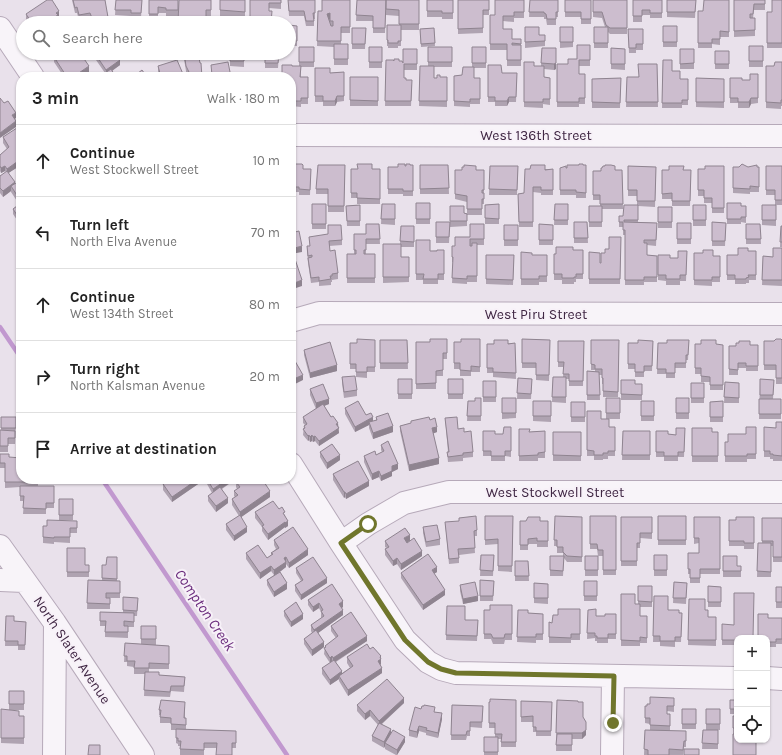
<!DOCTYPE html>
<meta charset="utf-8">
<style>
:root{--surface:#fff;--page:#f2f2f2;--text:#222;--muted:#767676;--line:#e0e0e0}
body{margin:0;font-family:Karla,sans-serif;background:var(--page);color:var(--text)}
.controls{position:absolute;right:12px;bottom:12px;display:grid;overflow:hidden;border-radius:8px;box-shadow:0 1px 3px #0004}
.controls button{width:36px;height:36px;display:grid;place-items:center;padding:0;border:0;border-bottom:1px solid var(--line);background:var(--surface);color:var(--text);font:20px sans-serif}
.stop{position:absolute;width:12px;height:12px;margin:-9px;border:3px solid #70762c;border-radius:50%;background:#fff}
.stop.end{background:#70762c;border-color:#fff;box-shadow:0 1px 4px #0008}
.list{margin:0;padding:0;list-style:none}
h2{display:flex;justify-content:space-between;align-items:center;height:52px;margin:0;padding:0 16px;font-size:17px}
h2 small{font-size:13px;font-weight:400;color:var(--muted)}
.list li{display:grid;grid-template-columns:26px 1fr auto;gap:12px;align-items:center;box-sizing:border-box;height:72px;padding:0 16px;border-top:1px solid var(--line)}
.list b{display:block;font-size:15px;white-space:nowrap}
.list p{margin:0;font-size:13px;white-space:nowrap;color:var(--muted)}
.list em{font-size:13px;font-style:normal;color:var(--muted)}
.icon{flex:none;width:22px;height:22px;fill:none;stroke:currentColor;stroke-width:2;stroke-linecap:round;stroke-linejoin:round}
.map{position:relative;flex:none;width:782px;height:755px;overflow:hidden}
.search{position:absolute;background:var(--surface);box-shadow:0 1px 3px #0004;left:16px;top:16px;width:280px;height:44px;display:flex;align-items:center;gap:10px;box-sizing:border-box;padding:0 14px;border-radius:22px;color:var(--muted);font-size:15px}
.panel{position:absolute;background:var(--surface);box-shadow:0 1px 3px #0004;left:16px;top:72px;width:280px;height:412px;border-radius:16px}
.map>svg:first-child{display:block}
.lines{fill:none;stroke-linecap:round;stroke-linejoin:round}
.stream{stroke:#c198cf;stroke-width:4.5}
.minor-casing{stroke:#b6a9b9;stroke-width:24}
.minor{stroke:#f8f4f9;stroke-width:22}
.wall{fill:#afa3b1}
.shaded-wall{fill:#8f8490}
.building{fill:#ccbdce;stroke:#8f8490;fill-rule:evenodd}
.route{stroke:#70762c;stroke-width:5}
.labels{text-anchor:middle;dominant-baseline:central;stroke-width:4;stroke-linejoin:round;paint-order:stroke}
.street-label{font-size:14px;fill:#402744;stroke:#f7f1f8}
.water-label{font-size:15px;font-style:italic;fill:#6b2d7d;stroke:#f7f1f8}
</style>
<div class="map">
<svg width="782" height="755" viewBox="0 0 782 755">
<rect width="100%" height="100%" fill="#e9e1eb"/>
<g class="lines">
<!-- stream -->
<path class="stream" d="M 0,327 L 21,358
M 102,479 L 287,755"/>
<!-- minor casing -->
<g class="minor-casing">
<path id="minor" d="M 0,28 L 33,77
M 291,135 L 782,136
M 291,321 L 319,313 L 782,314
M 291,464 L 341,543 L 405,640 L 428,662 L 441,669 L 456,673 L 737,678
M 341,543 L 368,524 L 404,503 L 449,492 L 782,492
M 0,546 L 55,623 L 143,755
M 0,580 L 24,581
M 767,678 L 782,679
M 54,755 L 55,623
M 612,755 L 613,676"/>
</g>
<!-- minor -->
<use href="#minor" class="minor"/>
</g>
<!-- wall -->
<path class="wall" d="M 72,0 L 105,0 L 109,23 L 91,23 L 90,18 L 79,20 L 77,13 L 75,13 Z
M 116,0 L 142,0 L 141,18 L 131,18 L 131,16 L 115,15 Z
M 149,0 L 178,0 L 178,16 L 166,16 L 166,13 L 158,13 L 158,20 L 149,20 Z
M 211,0 L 211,16 L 206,16 L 206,23 L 178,23 Z
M 220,0 L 245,0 L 245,17 L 220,16 Z
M 250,0 L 281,0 L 281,9 L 269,8 L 258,22 L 250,22 Z
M 288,0 L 315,0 L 315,19 L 314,19 L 314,26 L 306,26 L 304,16 L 289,16 Z
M 350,0 L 350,33 L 341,33 L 341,44 L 348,44 L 348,65 L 334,65 L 334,47 L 317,46 L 318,11 L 322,11 Z
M 357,0 L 419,0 L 419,30 L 401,30 L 401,46 L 398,46 L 398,48 L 388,48 L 388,46 L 387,46 L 387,25 L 399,25 L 399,16 L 386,15 L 386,2 L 385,33 L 373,33 L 373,21 L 356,21 Z
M 427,0 L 453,0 L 453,19 L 442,19 L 442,17 L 427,17 Z
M 458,0 L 489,0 L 489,15 L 483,15 L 483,33 L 458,34 Z
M 524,0 L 524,18 L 514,18 L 514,22 L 503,21 L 503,29 L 512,39 L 521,39 L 521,66 L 507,66 L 507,50 L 490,50 L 490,15 L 495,15 Z
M 530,0 L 558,0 L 558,17 L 556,17 L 556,25 L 547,25 L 546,19 L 544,19 L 544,17 L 529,17 Z
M 565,0 L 591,0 L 591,24 L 581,24 L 581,17 L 565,17 Z
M 593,0 L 627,0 L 627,34 L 610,34 L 608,32 L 608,48 L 594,48 L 594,27 L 605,27 L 602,18 L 593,17 Z
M 633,0 L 662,0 L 662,18 L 650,18 L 650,15 L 642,15 L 642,22 L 633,22 Z
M 667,0 L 696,0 L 695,18 L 667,17 Z
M 729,0 L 729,37 L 720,37 L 720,45 L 712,44 L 712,48 L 698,48 L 698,11 L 703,11 Z
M 734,0 L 765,0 L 765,10 L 754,10 L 753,18 L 755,18 L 755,36 L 734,37 Z
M 782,0 L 782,48 L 767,48 L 767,12 L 772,12 Z
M 26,14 L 59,16 L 58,17 L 58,21 L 55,23 L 29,23 L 26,19 Z
M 289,25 L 297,26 L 297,46 L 289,46 Z
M 663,26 L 677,26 L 677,47 L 663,47 Z
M 525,27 L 539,35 L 545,35 L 545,46 L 525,48 Z
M 560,27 L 573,27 L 573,47 L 560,48 Z
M 352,28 L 366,28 L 365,49 L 352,49 Z
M 434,28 L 435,46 L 421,47 L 420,29 Z
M 628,29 L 643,29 L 643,50 L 636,50 L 636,53 L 629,53 Z
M 590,45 L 590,66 L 579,66 L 579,74 L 585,74 L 585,104 L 579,104 L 579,107 L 557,107 L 557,64 L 568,64 L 577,59 Z
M 749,46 L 763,46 L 763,67 L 749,67 Z
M 299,47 L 314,47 L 314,67 L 301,67 L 301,77 L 308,77 L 308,104 L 301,104 L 301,107 L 291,106 L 292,66 L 299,66 Z
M 369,47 L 382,47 L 382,68 L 369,68 Z
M 428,47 L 452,47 L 452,67 L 434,67 L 434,78 L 447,77 L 447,107 L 419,106 L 420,66 L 428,66 Z
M 472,47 L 486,47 L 486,68 L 474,68 L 474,78 L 480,78 L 480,104 L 470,104 L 470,107 L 454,106 L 454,76 L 462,75 L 472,67 Z
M 542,48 L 556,48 L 556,69 L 554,70 L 544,69 L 544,77 L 550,78 L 550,105 L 543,104 L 543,108 L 524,107 L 524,62 L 534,66 L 541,66 Z
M 611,48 L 625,49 L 625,70 L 611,69 Z
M 417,49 L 417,70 L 404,70 L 404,78 L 412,85 L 411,106 L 385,106 L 386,60 L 399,61 L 403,63 Z
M 680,49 L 694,49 L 694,69 L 680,69 Z
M 715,51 L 729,51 L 729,69 L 715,69 Z
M 183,53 L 198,53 L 202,77 L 160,77 L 158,72 L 158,66 L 183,74 L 186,73 L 186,71 Z
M 230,53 L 244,53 L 244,67 L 230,66 Z
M 265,53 L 279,53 L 278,68 L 265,68 Z
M 96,55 L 120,65 L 112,71 L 105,73 L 96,60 Z
M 54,57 L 89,72 L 81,77 L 64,77 L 54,62 Z
M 663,60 L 672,71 L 680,79 L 688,79 L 688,105 L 682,105 L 682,108 L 662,108 Z
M 782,62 L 782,106 L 781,106 L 781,109 L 766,108 L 766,66 L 774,66 Z
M 657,64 L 658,107 L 626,107 L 627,77 L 638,77 Z
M 488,65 L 502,73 L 517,73 L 516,102 L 509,102 L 507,106 L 495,106 L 495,102 L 488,102 Z
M 315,68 L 330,73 L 344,72 L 344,101 L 337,102 L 335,106 L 323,106 L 323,102 L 315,102 Z
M 758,74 L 758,103 L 751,104 L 749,108 L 738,108 L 738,103 L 730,103 L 730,78 L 742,80 L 750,80 Z
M 350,77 L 378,77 L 378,106 L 350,106 Z
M 621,78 L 620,108 L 592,108 L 592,79 Z
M 696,78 L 724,79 L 724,108 L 696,107 Z
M 21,127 L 21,165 L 8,173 L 15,184 L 18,182 L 18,177 L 21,176 L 21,226 L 13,214 L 13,209 L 19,204 L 11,192 L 11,191 L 3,197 L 0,193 L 0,176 L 6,172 L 5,171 L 1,173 L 0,171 L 0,155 L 7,149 L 3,143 L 3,137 Z
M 345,165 L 344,212 L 328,212 L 328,194 L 316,194 L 316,189 Z
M 413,165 L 413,196 L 403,196 L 403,194 L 388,194 L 388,167 L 398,167 L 405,166 Z
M 420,165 L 448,165 L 449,194 L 420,194 Z
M 583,165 L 586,165 L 586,198 L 576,198 L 576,195 L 560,195 L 560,168 L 566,168 Z
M 490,166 L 518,166 L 517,195 L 489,195 Z
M 628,166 L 656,167 L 655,207 L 638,206 L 638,222 L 657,223 L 656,246 L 647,245 L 647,255 L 657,256 L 657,282 L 644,282 L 644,285 L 625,285 L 625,235 L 623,235 L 623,227 L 619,227 L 619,216 L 623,216 L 637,205 L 637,196 L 628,196 Z
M 724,166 L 724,213 L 712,213 L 712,203 L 704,203 L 704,196 L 698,196 L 698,169 L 705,169 Z
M 766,166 L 782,166 L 782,205 L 775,205 L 775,195 L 766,195 Z
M 291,167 L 303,169 L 311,169 L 310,195 L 299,195 L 299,192 L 291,192 Z
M 733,167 L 759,167 L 759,192 L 750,192 L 750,194 L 733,193 Z
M 351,169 L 380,169 L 380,204 L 357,204 L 357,198 L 351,198 Z
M 530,169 L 553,169 L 553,195 L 541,195 L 541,193 L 533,192 L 533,227 L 519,227 L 518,194 L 524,193 Z
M 455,170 L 484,170 L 484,204 L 482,204 L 482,215 L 467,215 L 467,226 L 450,227 L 450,206 L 464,213 L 467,213 L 467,202 L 455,199 Z
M 622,170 L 623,209 L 602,209 L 602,227 L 589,227 L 589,206 L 600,206 L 600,200 L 593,200 L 593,171 Z
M 662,170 L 691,170 L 690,206 L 672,206 L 672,199 L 662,199 Z
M 416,203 L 430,203 L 430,224 L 416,224 Z
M 727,203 L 741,206 L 746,206 L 746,223 L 741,222 L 741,224 L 727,224 Z
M 312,204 L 326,204 L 326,229 L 312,229 Z
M 382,204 L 395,204 L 395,225 L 381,224 Z
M 499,204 L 499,224 L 485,224 L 485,205 Z
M 555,204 L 568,204 L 568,225 L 554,225 Z
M 360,205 L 360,226 L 347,226 L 346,206 Z
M 693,205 L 706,205 L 706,226 L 693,226 Z
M 762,205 L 776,205 L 776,226 L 762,225 Z
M 658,207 L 672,207 L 672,228 L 658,228 Z
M 436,222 L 450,222 L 449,243 L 436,243 Z
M 574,222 L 587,222 L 588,243 L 574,243 Z
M 712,222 L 726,223 L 725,246 L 712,246 Z
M 677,223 L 691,223 L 691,244 L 677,244 Z
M 379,224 L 380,244 L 366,244 L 366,254 L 375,254 L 375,283 L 347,283 L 347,254 L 354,254 L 354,234 L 366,234 Z
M 484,224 L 484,245 L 477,245 L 477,282 L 467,282 L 467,284 L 452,283 L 453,262 L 452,262 L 452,246 L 455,246 L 470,237 Z
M 539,224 L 553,225 L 553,245 L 539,245 Z
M 746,224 L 760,224 L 761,244 L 746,244 Z
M 504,225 L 518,225 L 518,246 L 504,246 Z
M 401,226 L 414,226 L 414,247 L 401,247 L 401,257 L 409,257 L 409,282 L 383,283 L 383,244 L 400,244 Z
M 781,226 L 782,226 L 782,247 L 780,247 Z
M 309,237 L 342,240 L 342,245 L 329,246 L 330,251 L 338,273 L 338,279 L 332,280 L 332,282 L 331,282 L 331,285 L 319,286 L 319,282 L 311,283 L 308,263 L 307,251 L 307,246 L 310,246 Z
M 621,237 L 620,284 L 589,284 L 589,252 L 600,263 L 601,263 L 605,253 Z
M 416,240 L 430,251 L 444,250 L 444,280 L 438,280 L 438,284 L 423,284 L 423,280 L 416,280 Z
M 782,248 L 782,286 L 762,285 L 763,256 L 773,257 Z
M 573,250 L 583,250 L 583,279 L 576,279 L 576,282 L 574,282 L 574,284 L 562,284 L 562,280 L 554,280 L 554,254 Z
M 687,251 L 686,281 L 680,281 L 680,285 L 666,285 L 666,281 L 658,280 L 658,255 L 670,258 L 678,258 Z
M 748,251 L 756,251 L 756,280 L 749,280 L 749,283 L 746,283 L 746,284 L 735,284 L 735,280 L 727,280 L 727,255 L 738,255 Z
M 521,252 L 532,255 L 547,255 L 547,282 L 539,282 L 539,285 L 521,285 Z
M 694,253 L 713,256 L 720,256 L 720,282 L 712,282 L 712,286 L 694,285 Z
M 486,255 L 514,255 L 513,285 L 486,284 Z
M 447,339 L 447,359 L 443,359 L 443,376 L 436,376 L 436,389 L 416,389 L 416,342 L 430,342 Z
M 480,339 L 480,372 L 471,372 L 471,376 L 460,376 L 460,369 L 454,369 L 454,342 L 461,342 Z
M 522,339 L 550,340 L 549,381 L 536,380 L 536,368 L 522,368 Z
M 375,340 L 375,372 L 367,372 L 367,378 L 356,377 L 356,369 L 350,369 L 350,343 L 357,343 Z
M 380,340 L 407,340 L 408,369 L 380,369 Z
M 591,340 L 619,340 L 618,397 L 603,397 L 603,384 L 602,384 L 602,375 L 599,375 L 600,400 L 587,400 L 587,371 L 595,372 L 595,370 L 591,370 Z
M 689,340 L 688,360 L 686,360 L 686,368 L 675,368 L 675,378 L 666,378 L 666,374 L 657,374 L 658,343 L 667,343 Z
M 782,340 L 782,384 L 776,384 L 776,370 L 764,370 L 764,341 L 774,341 Z
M 558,341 L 584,341 L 583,386 L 569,386 L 569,379 L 566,379 L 566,403 L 552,402 L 553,377 L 563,377 L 564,367 L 558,367 Z
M 653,341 L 652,371 L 644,371 L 644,377 L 635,377 L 635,369 L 628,369 L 628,343 L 638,343 Z
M 515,343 L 516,379 L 493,377 L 493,373 L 487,373 L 487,344 Z
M 695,344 L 723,345 L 723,390 L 710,390 L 710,382 L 701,382 L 701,374 L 695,374 Z
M 758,345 L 758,371 L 746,371 L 746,368 L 738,368 L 738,375 L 729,375 L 729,346 Z
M 304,350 L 337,371 L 310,378 L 304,355 Z
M 342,377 L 357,390 L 357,396 L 344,398 L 342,383 Z
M 518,378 L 532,379 L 531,399 L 517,399 Z
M 398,379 L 412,379 L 412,399 L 398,399 Z
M 448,379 L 463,379 L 463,399 L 448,399 Z
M 760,379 L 774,380 L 773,399 L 781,399 L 781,419 L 759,419 Z
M 621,380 L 635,384 L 642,384 L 642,400 L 621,400 Z
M 483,381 L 496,381 L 496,402 L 483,402 Z
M 725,382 L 739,383 L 739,403 L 724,403 Z
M 691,383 L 704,383 L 704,403 L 691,403 Z
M 310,389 L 329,404 L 324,406 L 338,427 L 339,433 L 319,446 L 315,441 L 313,442 L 312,441 L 310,442 L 309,440 L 308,441 L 303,435 L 304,426 L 305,425 L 303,423 L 303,417 L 316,409 L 310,395 Z
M 481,398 L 481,421 L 467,421 L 468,401 L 475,401 Z
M 502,398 L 516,398 L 516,418 L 502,419 Z
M 606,398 L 620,398 L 620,419 L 606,419 Z
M 676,398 L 689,398 L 689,419 L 676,419 Z
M 533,401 L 551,401 L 551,422 L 533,421 Z
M 641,401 L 654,401 L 654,421 L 641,421 Z
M 723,401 L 723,422 L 710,422 L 710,402 Z
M 571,402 L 585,402 L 585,422 L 571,422 Z
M 345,408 L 366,415 L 373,421 L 376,420 L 376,417 L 393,432 L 373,439 L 369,428 L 369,425 L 355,432 L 345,414 Z
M 587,411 L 601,419 L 609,427 L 615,427 L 615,456 L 608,456 L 608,459 L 603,459 L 603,460 L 594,460 L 594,456 L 587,456 Z
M 1,417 L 16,417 L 15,444 L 8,444 L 8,452 L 0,452 L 0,430 L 1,430 Z
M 445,418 L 458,429 L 464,432 L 473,452 L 473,457 L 463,458 L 463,461 L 448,462 L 447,452 L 448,452 Z
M 430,420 L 437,432 L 433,433 L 439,464 L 409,471 L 400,431 L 400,426 L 411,423 L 411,421 Z
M 782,422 L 782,461 L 773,461 L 773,459 L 770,459 L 770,457 L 764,457 L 764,427 L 776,428 Z
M 511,427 L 511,457 L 505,456 L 505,461 L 491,461 L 491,456 L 483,456 L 483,431 L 495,434 L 503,434 Z
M 756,427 L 756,459 L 747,459 L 747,462 L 725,462 L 725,442 L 728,442 L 746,434 Z
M 685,428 L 684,457 L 678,457 L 678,461 L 664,461 L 664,457 L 656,457 L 656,431 L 668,434 L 676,435 Z
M 692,428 L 712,432 L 718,432 L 718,462 L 692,462 Z
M 519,429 L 529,432 L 545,431 L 545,458 L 538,458 L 538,461 L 519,461 Z
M 623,431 L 650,431 L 650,460 L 622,460 Z
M 553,432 L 581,432 L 581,461 L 553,461 Z
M 17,440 L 21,440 L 21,457 L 17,457 Z
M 381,445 L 398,469 L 392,472 L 392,476 L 381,481 L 379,477 L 372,480 L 364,462 L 364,456 L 376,455 L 382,452 L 381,450 Z
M 320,452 L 340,460 L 327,469 L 320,457 Z
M 0,454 L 9,457 L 38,479 L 38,486 L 54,486 L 54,508 L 46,508 L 46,514 L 23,514 L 24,501 L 20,501 L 20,487 L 5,488 L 5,468 L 0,468 Z
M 333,474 L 369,486 L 346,499 L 345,497 L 344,498 L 333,480 Z
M 201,479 L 201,482 L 172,502 L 163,490 L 163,484 Z
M 207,479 L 236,479 L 222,489 L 228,503 L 216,512 L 208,501 L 208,496 L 212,493 L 207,484 Z
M 236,482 L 270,497 L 241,517 L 247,532 L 234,541 L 226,530 L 226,524 L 239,516 L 232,505 L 232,499 L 235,497 L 234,496 L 234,491 L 237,489 L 236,487 Z
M 59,499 L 73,499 L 73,520 L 59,520 Z
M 279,509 L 285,515 L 288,526 L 285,528 L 285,527 L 268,540 L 262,531 L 262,527 L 255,518 L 255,512 Z
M 485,516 L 513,516 L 512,572 L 498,571 L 498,544 L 485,545 Z
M 555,516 L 582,517 L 582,562 L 567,562 L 564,558 L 563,576 L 550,576 L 550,556 L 563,556 L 563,553 L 557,553 L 557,546 L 554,546 Z
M 590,516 L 616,516 L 616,575 L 603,575 L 603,556 L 598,556 L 597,549 L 590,549 Z
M 658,516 L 686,516 L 686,545 L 658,545 Z
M 621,517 L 652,517 L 652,539 L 640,538 L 640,548 L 637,548 L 637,566 L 621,566 Z
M 694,517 L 720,517 L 720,574 L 700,574 L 700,583 L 690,583 L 690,574 L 688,574 L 688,553 L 699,553 L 699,543 L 694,544 Z
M 754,517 L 754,549 L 744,549 L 744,546 L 729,546 L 729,520 L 736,520 Z
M 762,518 L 782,518 L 782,562 L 773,562 L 773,546 L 771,546 L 771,577 L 757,577 L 758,543 L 762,543 Z
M 77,521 L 77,533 L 70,533 L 70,543 L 54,542 L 54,544 L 43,543 L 43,526 L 47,526 Z
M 520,521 L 548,521 L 548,547 L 537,547 L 537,544 L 528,544 L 528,550 L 520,550 Z
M 445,522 L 477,530 L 477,536 L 474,536 L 475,553 L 459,555 L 459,563 L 449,564 Z
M 423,527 L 440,539 L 440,545 L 426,547 L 423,533 Z
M 274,540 L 308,555 L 289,568 L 286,564 L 286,567 L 280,572 L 287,589 L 274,597 L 267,585 L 267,580 L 274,575 L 271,571 L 260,579 L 246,559 L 246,553 L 267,558 L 271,555 L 271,553 L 276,549 L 274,545 Z
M 385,541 L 410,541 L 407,542 L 422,556 L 401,570 L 397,564 L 393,566 L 385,555 L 385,549 L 387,548 L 385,547 Z
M 67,548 L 85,565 L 89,565 L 89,577 L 67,577 Z
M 481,555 L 494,555 L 493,576 L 480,576 Z
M 654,555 L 667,555 L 667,576 L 654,576 Z
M 585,556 L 598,556 L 598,576 L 585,576 Z
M 723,556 L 737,566 L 741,566 L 741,577 L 723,577 Z
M 117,557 L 117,581 L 120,581 L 120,598 L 110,598 L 110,609 L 87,609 L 88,580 L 102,581 L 102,565 L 106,565 Z
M 515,561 L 528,561 L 529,581 L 515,581 Z
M 296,568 L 327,583 L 301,600 L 295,591 L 295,585 L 301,581 L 296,573 Z
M 437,572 L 434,574 L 445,595 L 423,610 L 401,578 L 401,573 Z
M 480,580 L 494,581 L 493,601 L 480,601 Z
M 584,581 L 597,581 L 597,601 L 584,601 Z
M 674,582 L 687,583 L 686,604 L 673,603 Z
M 534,583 L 548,584 L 548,604 L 534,603 Z
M 460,585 L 478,601 L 463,604 L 460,591 Z
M 638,586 L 652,586 L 652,607 L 640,607 L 640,616 L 647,622 L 647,643 L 640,643 L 640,646 L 621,646 L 621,594 L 635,604 L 638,604 Z
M 708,586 L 721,587 L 721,607 L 708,607 Z
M 776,587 L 782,587 L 782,608 L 776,608 Z
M 654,596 L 668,610 L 682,613 L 681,642 L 675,642 L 675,647 L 660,646 L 660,642 L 653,642 Z
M 123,597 L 138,598 L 137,616 L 134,616 L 134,627 L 128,627 L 128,638 L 105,637 L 105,626 L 100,626 L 100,612 L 123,613 Z
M 689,599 L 705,610 L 708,617 L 716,617 L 716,646 L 688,645 Z
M 308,600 L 343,607 L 342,608 L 343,615 L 318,633 L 324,647 L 312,656 L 304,644 L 304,639 L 312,633 L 311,631 L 311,625 L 322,618 L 321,617 L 321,612 L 319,608 L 313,612 L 308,605 Z
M 512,605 L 512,640 L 505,640 L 504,644 L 493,644 L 491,639 L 484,639 L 484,610 L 490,610 Z
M 447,606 L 465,620 L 478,620 L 477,641 L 446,640 Z
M 580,609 L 580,640 L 571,640 L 571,643 L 549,643 L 549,622 L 552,623 L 558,615 Z
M 518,610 L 528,613 L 543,614 L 543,640 L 536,640 L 536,643 L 517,642 Z
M 588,610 L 596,616 L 605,616 L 616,614 L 616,639 L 608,639 L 608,643 L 597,643 L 597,641 L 595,641 L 595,638 L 587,639 Z
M 284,611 L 303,619 L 291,627 L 284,616 Z
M 6,616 L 14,621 L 26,622 L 25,650 L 18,650 L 18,646 L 5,646 Z
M 768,618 L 782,618 L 782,644 L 776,644 L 776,647 L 767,647 Z
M 722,624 L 737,638 L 737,645 L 722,645 Z
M 141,626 L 156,626 L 156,645 L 169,646 L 169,669 L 149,669 L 149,672 L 159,675 L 185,677 L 184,692 L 171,691 L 170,697 L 144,696 L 145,674 L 134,674 L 134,667 L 127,666 L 127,662 L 124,662 L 125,643 L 141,644 Z
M 331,626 L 367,641 L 336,662 L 342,673 L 350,668 L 347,663 L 347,657 L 370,649 L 381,656 L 381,664 L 380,665 L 382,673 L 348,696 L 339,681 L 339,679 L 330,685 L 322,674 L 322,668 L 330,663 L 324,654 L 325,646 L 336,638 L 331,631 Z
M 9,691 L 24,691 L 24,710 L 9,710 Z
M 674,698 L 674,712 L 667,711 L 667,714 L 670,714 L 670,731 L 686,731 L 686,747 L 684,747 L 683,755 L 644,755 L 645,730 L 650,730 L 650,724 L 645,723 L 645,706 L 647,706 L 650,704 Z
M 516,700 L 516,747 L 501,747 L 501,739 L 498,739 L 498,755 L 484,755 L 484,737 L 495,737 L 495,728 L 489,728 L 489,702 Z
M 557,700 L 583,718 L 586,722 L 586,735 L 582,739 L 572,739 L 572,751 L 556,751 Z
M 730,700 L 737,700 L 737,734 L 733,734 L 733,716 L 736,716 L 736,714 L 730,714 Z
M 521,701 L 552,702 L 551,736 L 536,736 L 536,732 L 533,732 L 533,722 L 521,722 Z
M 404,703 L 382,724 L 391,733 L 405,742 L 397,755 L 396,755 L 385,749 L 385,746 L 384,748 L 372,741 L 372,736 L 378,725 L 370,716 L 365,720 L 357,711 L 357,705 Z
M 452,705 L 483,706 L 482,728 L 470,727 L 470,736 L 467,736 L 466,740 L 451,740 Z
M 185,707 L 185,718 L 186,718 L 186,730 L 236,731 L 236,748 L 204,748 L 204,755 L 180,755 L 180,746 L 178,746 L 178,744 L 176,743 L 176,730 L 171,730 L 171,723 L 160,723 L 160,715 L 159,715 L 159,710 Z
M 1,709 L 19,716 L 24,716 L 24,744 L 1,743 Z
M 682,709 L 696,709 L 696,729 L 682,729 Z
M 706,709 L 720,709 L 720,730 L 713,730 L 718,730 L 718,749 L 702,749 L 703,730 L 706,730 Z
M 435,712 L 442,719 L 438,738 L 426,735 L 426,733 L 419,731 L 417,738 L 409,736 L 409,730 Z"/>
<!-- shaded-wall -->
<path class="shaded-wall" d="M 59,11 L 59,16 L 58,17 L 58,21 L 55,23 L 50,23 L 50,20 L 56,13 Z
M 330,13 L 330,19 L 327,20 L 327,14 Z
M 120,60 L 120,65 L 106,75 L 106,70 Z
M 556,63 L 556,69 L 554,70 L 554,64 Z
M 89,66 L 89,72 L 81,77 L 73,77 Z
M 337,96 L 337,102 L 335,106 L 335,101 Z
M 509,97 L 509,102 L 507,106 L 507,101 Z
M 751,98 L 751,104 L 749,108 L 749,102 Z
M 16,113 L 16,118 L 12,121 L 12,115 Z
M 16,121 L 16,127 L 0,138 L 0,133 Z
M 21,159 L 21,165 L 7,174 L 7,169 Z
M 5,166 L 5,171 L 1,173 L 1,168 Z
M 15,182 L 15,188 L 11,186 L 11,191 L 3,197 L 3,191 Z
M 302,246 L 302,252 L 291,254 L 291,249 Z
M 302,280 L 302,286 L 293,289 L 293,292 L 291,293 L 291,288 L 292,284 Z
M 337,365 L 337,371 L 310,378 L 310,373 Z
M 303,375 L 303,380 L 291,386 L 291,380 Z
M 329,399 L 329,404 L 316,409 L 316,403 Z
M 295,400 L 295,405 L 291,407 L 291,402 Z
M 373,417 L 373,422 L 369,422 L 369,425 L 355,432 L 355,427 Z
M 338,423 L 339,433 L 319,446 L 319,441 Z
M 393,426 L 393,432 L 373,439 L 373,433 Z
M 437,427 L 437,432 L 432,434 L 432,428 Z
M 309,435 L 309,440 L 308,441 L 308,436 Z
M 312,435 L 312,441 L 310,442 L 310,437 Z
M 315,436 L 315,441 L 313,442 L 313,437 Z
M 340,455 L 340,460 L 327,469 L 327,463 Z
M 439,458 L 439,464 L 409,471 L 409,465 Z
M 398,464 L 398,469 L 392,472 L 392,466 Z
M 379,471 L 379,477 L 372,480 L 372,474 Z
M 392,471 L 392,476 L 381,481 L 381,476 Z
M 198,479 L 201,479 L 201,482 L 172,502 L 172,497 Z
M 228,479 L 236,479 L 213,494 L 213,489 Z
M 369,481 L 369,486 L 346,499 L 346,494 Z
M 270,491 L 270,497 L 240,518 L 240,512 Z
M 344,492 L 345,492 L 345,497 L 344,498 Z
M 228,498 L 228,503 L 216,512 L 216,506 Z
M 288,521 L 288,526 L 285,528 L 285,523 Z
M 285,522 L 285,527 L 268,540 L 268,534 Z
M 247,527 L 247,532 L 234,541 L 234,536 Z
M 410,535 L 410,541 L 404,544 L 404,538 Z
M 308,549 L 308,555 L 289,568 L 289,563 Z
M 422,551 L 422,556 L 401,570 L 401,564 Z
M 286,557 L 286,567 L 274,576 L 274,570 L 284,558 Z
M 397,558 L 397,564 L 393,566 L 393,561 Z
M 271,566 L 271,571 L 260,579 L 260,573 Z
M 437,567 L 437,572 L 432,575 L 432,570 Z
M 327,578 L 327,583 L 301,600 L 301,595 Z
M 287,583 L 287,589 L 274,597 L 274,592 Z
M 445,590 L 445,595 L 423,610 L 423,605 Z
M 478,596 L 478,601 L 463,604 L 463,599 Z
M 343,601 L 343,607 L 339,609 L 339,604 Z
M 319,603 L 319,608 L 313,612 L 313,607 Z
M 343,610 L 343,615 L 314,636 L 314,630 Z
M 303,614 L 303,619 L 291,627 L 291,622 Z
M 367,636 L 367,641 L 333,663 L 333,658 Z
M 324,642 L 324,647 L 312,656 L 312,650 Z
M 332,656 L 332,662 L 330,663 L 330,658 Z
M 381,656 L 381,664 L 378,667 L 378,661 L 380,657 Z
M 382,668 L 382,673 L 348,696 L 348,690 Z
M 342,671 L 342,677 L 339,676 L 339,679 L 330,685 L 330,680 Z
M 404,698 L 404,703 L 379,726 L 379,721 Z
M 370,710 L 370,716 L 365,720 L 365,714 Z
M 442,713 L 442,719 L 438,738 L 438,733 Z
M 419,726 L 419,731 L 417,738 L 417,732 Z
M 391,729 L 391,735 L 385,743 L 385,746 L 384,748 L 384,742 Z
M 586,730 L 586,735 L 582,739 L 582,733 Z
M 405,737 L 405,742 L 397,755 L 397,750 Z"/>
<!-- building -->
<path class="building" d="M 47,0 L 52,0 L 59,11 L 56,13 L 58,15 L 50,20 L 52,23 L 32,23 L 26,14 Z
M 73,0 L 105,0 L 109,23 L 95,23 L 94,18 L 92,18 L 90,13 L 79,15 L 77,7 L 75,8 Z
M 116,0 L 142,0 L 141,13 L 131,13 L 131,10 L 115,10 Z
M 149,0 L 178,0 L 178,10 L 166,10 L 166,8 L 158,7 L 158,14 L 149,14 Z
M 179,0 L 211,0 L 211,10 L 206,10 L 206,21 L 192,21 L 193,23 L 178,23 Z
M 220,0 L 245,0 L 245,12 L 220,10 Z
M 250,0 L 281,0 L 281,3 L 269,3 L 269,11 L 272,11 L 271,23 L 258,23 L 258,17 L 250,17 Z
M 288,0 L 315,0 L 315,13 L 313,13 L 314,21 L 306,21 L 304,11 L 289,11 Z
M 322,0 L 350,0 L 350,27 L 341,27 L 341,41 L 317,41 L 318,11 L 322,11 ZM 330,13 L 330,21 L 333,21 L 333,26 L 331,26 L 327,14 Z
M 357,0 L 386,0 L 385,28 L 373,28 L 373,16 L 356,15 Z
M 386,0 L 419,0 L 419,24 L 399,24 L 399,10 L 386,9 Z
M 427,0 L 453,0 L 453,13 L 442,13 L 442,11 L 427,11 Z
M 458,0 L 489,0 L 489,10 L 483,10 L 483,28 L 458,29 Z
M 495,0 L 524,0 L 524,12 L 514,12 L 514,16 L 503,16 L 503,29 L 512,29 L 512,39 L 521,39 L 521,44 L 512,43 L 512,45 L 521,45 L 521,60 L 507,60 L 507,44 L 490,44 L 490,15 L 495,15 Z
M 530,0 L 558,0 L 558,12 L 556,12 L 556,19 L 547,19 L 546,14 L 544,13 L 544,12 L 529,12 Z
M 565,0 L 591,0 L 591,19 L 581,19 L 581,12 L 565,12 Z
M 593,0 L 627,0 L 627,28 L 610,28 L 606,25 L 602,12 L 593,12 Z
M 633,0 L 662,0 L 662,13 L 650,13 L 650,10 L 642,10 L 642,16 L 633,16 Z
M 667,0 L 696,0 L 695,12 L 667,12 Z
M 704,0 L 729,0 L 729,32 L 720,31 L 720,39 L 712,39 L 712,43 L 698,43 L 698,11 L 703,11 Z
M 734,0 L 765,0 L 765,4 L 754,4 L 753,14 L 750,14 L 750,18 L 755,18 L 755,30 L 734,31 Z
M 772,0 L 782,0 L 782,43 L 767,43 L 767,12 L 772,12 Z
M 289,25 L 297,26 L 297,41 L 289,41 Z
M 387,25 L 401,25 L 401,41 L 398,41 L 398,43 L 388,43 L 388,40 L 387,40 Z
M 663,26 L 677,26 L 677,42 L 663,42 Z
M 525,27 L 539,27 L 539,35 L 545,35 L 545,41 L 525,42 Z
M 560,27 L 573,27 L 573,42 L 560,42 Z
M 594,27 L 608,27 L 608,43 L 594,43 Z
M 352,28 L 366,28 L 365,44 L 352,44 Z
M 434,28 L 435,43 L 421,44 L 420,29 Z
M 628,29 L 643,29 L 643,44 L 636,44 L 636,48 L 629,48 Z
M 334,44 L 348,44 L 348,59 L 334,59 Z
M 577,45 L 590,45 L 590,60 L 579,60 L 579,74 L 585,74 L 585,98 L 579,98 L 579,102 L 557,102 L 557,64 L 568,64 L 568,59 L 577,59 Z
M 749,46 L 763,46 L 763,61 L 749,61 Z
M 299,47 L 314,47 L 314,62 L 299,62 Z
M 369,47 L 382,47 L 382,62 L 369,62 Z
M 428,47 L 452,47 L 452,62 L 428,62 Z
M 472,47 L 486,47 L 486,63 L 472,63 Z
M 542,48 L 556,48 L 556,63 L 554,64 L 541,63 Z
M 611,48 L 625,49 L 625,64 L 611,64 Z
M 403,49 L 417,49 L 417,64 L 404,64 L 404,78 L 406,78 L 406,80 L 412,80 L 411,101 L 385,101 L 386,60 L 393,60 L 394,61 L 394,59 L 399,59 L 399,61 L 402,61 L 403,63 Z
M 680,49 L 694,49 L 694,63 L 680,64 Z
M 715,51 L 729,51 L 729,64 L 715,64 Z
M 59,53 L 80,53 L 89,66 L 73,77 L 67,77 L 54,57 Z
M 99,53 L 116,53 L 120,60 L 106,70 L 96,55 Z
M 184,53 L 198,53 L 200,63 L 201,63 L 202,77 L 161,77 L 158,66 L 177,60 L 183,74 L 189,72 L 186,66 Z
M 230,53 L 244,53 L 244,61 L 230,61 Z
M 265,53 L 279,53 L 278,63 L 265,63 Z
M 663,60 L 672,60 L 672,71 L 680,71 L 680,79 L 688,79 L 688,100 L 682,100 L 682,103 L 662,103 Z
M 228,62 L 231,77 L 205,77 L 205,76 L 212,75 L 211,65 Z
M 524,62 L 534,62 L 534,66 L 544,66 L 544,77 L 550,78 L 550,99 L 543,99 L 543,102 L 524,102 Z
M 775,62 L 782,62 L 782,100 L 781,100 L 781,103 L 766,102 L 766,66 L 774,66 Z
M 638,64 L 657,64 L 658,102 L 626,102 L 627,77 L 639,77 Z
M 282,65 L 292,65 L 292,66 L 301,66 L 300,77 L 308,77 L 308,98 L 301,98 L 301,101 L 291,101 L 291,77 L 282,77 Z
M 488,65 L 501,65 L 502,73 L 517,73 L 516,97 L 509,97 L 507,101 L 495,101 L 495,97 L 488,97 Z
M 420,66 L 434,66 L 434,78 L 437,78 L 437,75 L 440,75 L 440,77 L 447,77 L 447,101 L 419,101 Z
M 463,67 L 474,67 L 474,78 L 480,78 L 480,99 L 470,99 L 470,102 L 454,101 L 454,76 L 462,75 Z
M 315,68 L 330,68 L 330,73 L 344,72 L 344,96 L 337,96 L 335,101 L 323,101 L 323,96 L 315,96 Z
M 111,69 L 116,77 L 99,77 Z
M 142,70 L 147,77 L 133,77 Z
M 750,74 L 758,74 L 758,98 L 751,98 L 749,102 L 738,102 L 738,98 L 730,98 L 730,78 L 742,78 L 742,80 L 750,80 Z
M 350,77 L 378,77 L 378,101 L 350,100 Z
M 621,78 L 620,103 L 592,102 L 592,79 Z
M 696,78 L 724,79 L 724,102 L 696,102 Z
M 0,98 L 4,103 L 8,101 L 16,113 L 12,115 L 16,121 L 0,133 Z
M 20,126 L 21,127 L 21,159 L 7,169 L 5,166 L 1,168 L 0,166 L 0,155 L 9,147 L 3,137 Z
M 293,164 L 302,164 L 303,165 L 303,169 L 311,169 L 310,190 L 299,189 L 299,187 L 291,187 L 291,167 Z
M 357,164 L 372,164 L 372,169 L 380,169 L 380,199 L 357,198 L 357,193 L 351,193 L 351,169 L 358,169 Z
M 398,164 L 405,164 L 405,166 L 406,166 L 406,164 L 410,164 L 410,165 L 413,165 L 413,191 L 403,191 L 403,189 L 388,189 L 388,167 L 398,167 Z
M 579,164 L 583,164 L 583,165 L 586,165 L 586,193 L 576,192 L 576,190 L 560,190 L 560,168 L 566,166 L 566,168 L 567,168 L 567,165 L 579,165 Z
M 742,164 L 748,167 L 757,165 L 757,167 L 759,167 L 759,187 L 750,186 L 750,189 L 733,188 L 733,167 L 739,167 Z
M 318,165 L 345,165 L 344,206 L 328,206 L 328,189 L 316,189 Z
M 420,165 L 448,165 L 449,188 L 420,189 Z
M 464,165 L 476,166 L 476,170 L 484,170 L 484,190 L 482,190 L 482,193 L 484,193 L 484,199 L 482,199 L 482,209 L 467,209 L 467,196 L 455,194 L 455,170 L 462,170 L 462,167 L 464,167 Z
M 531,165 L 545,165 L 545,170 L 553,169 L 553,190 L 541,190 L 541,187 L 533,187 L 533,222 L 519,222 L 518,194 L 524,193 L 525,169 L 530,169 Z
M 605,165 L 611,165 L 615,166 L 615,170 L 622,170 L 623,204 L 600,204 L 600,195 L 593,195 L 593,171 L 601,171 L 601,168 L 602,168 L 603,166 L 605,166 Z
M 490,166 L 518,166 L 517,190 L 489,189 Z
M 628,166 L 656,167 L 655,201 L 637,201 L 637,190 L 628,190 Z
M 669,166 L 684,166 L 683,170 L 691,170 L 690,201 L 672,201 L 672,193 L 662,194 L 662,170 L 669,170 Z
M 705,166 L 724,166 L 724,208 L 712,208 L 712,198 L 704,198 L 704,190 L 698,190 L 698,169 L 705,169 Z
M 766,166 L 782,166 L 782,200 L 775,200 L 775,190 L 766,190 Z
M 7,171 L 15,182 L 3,191 L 0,188 L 0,176 Z
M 21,176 L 21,200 L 20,200 L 11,186 L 21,180 L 18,177 Z
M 21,203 L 21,221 L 13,209 Z
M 416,203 L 430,203 L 430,219 L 416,219 Z
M 727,203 L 741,203 L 741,206 L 746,206 L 746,217 L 741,217 L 741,219 L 727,219 Z
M 312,204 L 326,204 L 326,224 L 312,224 Z
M 382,204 L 395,204 L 395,219 L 381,219 Z
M 499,204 L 499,219 L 485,218 L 485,205 Z
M 555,204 L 568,204 L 568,220 L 554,220 Z
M 360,205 L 360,221 L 347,221 L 346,206 Z
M 624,205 L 638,205 L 638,220 L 624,220 L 624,222 L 657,223 L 656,240 L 644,240 L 644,243 L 647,243 L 647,255 L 657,256 L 657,277 L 644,277 L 644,280 L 625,280 L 625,230 L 623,230 L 623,222 L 619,222 L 619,216 L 623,216 Z
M 693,205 L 706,205 L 706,220 L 693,220 Z
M 762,205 L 776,205 L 776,220 L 762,220 Z
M 450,206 L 464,206 L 464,213 L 467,214 L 467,221 L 450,221 Z
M 589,206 L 602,206 L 602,222 L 589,222 Z
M 658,207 L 672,207 L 672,222 L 658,222 Z
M 436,222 L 450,222 L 449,237 L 436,237 Z
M 574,222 L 587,222 L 588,238 L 574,238 Z
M 712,222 L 726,223 L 725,241 L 712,241 Z
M 677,223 L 691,223 L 691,239 L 677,239 Z
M 366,224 L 379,224 L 380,239 L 366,239 L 366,250 L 364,250 L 364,254 L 375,254 L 375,278 L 347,278 L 347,254 L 356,254 L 356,250 L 354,250 L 354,234 L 366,234 Z
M 470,224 L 484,224 L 484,239 L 470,239 L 470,246 L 472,246 L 472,243 L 477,243 L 477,276 L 467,276 L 467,279 L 452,278 L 453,257 L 452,257 L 452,246 L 455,246 L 455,237 L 470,237 Z
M 539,224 L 553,225 L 553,240 L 539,240 Z
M 746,224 L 760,224 L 761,239 L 746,239 Z
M 328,225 L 341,225 L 342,240 L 329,241 L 330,251 L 335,250 L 338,273 L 332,274 L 332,276 L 330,276 L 331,279 L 319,281 L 319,277 L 311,278 L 308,258 L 312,257 L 312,255 L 308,256 L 307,246 L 310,246 L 309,237 L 328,234 Z
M 504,225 L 518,225 L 518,240 L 504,240 Z
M 401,226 L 414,226 L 414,242 L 400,241 Z
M 781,226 L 782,226 L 782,242 L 780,242 Z
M 299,231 L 302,246 L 291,249 L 291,233 Z
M 609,237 L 621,237 L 620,279 L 589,279 L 589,252 L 600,253 L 600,263 L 601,263 L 601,253 L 605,253 L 605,249 L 609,249 Z
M 416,240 L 430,240 L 430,251 L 437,251 L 437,250 L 444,250 L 444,274 L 438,274 L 438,279 L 423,279 L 424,274 L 416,274 Z
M 383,244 L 401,244 L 401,257 L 409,257 L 409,277 L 383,277 Z
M 556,247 L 573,247 L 573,250 L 583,250 L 583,274 L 576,274 L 576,277 L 574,277 L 574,278 L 562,278 L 562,274 L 554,274 L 554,254 L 556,254 Z
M 738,248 L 748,248 L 748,251 L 756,251 L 756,275 L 748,275 L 749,277 L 746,278 L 746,279 L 735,279 L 735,275 L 727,275 L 727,255 L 738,255 Z
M 773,248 L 782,248 L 782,280 L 762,280 L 763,256 L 773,257 Z
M 703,250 L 713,250 L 713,256 L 720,256 L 720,277 L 712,277 L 712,280 L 694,280 L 694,253 L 703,253 Z
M 678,251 L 687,251 L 686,275 L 680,275 L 680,279 L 666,279 L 666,275 L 658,275 L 658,255 L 670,255 L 670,258 L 678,258 Z
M 521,252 L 532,253 L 532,255 L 547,255 L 547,276 L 539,276 L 539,279 L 521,279 Z
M 291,255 L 292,257 L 294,256 L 302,280 L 292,284 L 293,287 L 291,288 Z
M 486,255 L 514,255 L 513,280 L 486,279 Z
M 357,339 L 375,340 L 375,367 L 367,367 L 367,372 L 356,372 L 356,364 L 350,364 L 350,343 L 357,343 Z
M 430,339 L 447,339 L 447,353 L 443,353 L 443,370 L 436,371 L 436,383 L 416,384 L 416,342 L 430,342 Z
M 461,339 L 480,339 L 480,367 L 471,366 L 471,371 L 460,370 L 460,363 L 454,363 L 454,342 L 461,342 Z
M 522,339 L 550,340 L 549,375 L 536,375 L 536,363 L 522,363 Z
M 776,339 L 781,339 L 782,340 L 782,378 L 776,378 L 776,365 L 764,365 L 764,341 L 774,341 Z
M 380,340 L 407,340 L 408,363 L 380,363 Z
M 494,340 L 508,340 L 508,344 L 515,343 L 516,373 L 493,372 L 493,368 L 487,368 L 487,344 L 494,344 Z
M 591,340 L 619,340 L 618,392 L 603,391 L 603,378 L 602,378 L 602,369 L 595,369 L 595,365 L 591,364 Z
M 638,340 L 653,341 L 652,366 L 644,366 L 644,372 L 635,372 L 635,364 L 628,364 L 628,343 L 638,343 Z
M 667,340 L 689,340 L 688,355 L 686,355 L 686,363 L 675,363 L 675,373 L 666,373 L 666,369 L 657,369 L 658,343 L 667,343 Z
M 701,340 L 716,340 L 716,344 L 723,345 L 723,385 L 710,385 L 710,377 L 701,376 L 701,368 L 695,368 L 695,344 L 701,344 Z
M 558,341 L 584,341 L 583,381 L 569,381 L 569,374 L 563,374 L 564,362 L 558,362 Z
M 739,341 L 750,341 L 750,345 L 758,345 L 758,366 L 746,366 L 746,363 L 738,363 L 738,370 L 729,369 L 729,346 L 736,346 L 736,343 L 739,343 Z
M 330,342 L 337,365 L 310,373 L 304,350 Z
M 291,354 L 303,375 L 291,380 Z
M 587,371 L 599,372 L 600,395 L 587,395 Z
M 355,376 L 357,390 L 344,392 L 342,377 Z
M 553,377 L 566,377 L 566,397 L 552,397 Z
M 518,378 L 532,379 L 531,394 L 517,393 Z
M 398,379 L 412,379 L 412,394 L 398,394 Z
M 448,379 L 463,379 L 463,394 L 448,394 Z
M 760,379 L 774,380 L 773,395 L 760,395 Z
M 621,380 L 635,380 L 635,384 L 642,384 L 642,395 L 621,394 Z
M 483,381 L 496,381 L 496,397 L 483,397 Z
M 725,382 L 739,383 L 739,398 L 724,397 Z
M 691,383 L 704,383 L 704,398 L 691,398 Z
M 323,384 L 329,399 L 316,403 L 310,389 Z
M 291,393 L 295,400 L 291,402 Z
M 475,398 L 481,398 L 481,416 L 467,416 L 468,401 L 475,401 Z
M 502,398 L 516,398 L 516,413 L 502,413 Z
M 606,398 L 620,398 L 620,413 L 606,413 Z
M 676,398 L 689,398 L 689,413 L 676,413 Z
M 759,399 L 781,399 L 781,414 L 759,414 Z
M 358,401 L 366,415 L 371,413 L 373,417 L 355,427 L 345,408 Z
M 533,401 L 551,401 L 551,416 L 533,416 Z
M 641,401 L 654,401 L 654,416 L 641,416 Z
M 723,401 L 723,417 L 710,417 L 710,402 Z
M 571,402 L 585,402 L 585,417 L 571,417 Z
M 323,404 L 331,417 L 333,416 L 338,423 L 336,424 L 339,428 L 319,441 L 315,436 L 313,437 L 312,435 L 310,437 L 309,435 L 308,436 L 303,429 L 305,428 L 304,426 L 307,424 L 303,417 Z
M 587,411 L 601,411 L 601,419 L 609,419 L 609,427 L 615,427 L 615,451 L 608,451 L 608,453 L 603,453 L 603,455 L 594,455 L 594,451 L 587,450 Z
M 388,413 L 393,426 L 373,433 L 369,422 L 377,420 L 376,417 Z
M 1,417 L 16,417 L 16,428 L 1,428 Z
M 429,417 L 430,420 L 435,418 L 437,427 L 432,428 L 439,458 L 409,465 L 400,426 L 411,423 L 411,421 Z
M 457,417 L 458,429 L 464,428 L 464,432 L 471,431 L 473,452 L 463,453 L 463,455 L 448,457 L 447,452 L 449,452 L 445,418 Z
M 776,422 L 782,422 L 782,456 L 773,455 L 773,454 L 770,454 L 770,451 L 764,451 L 764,427 L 776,428 Z
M 504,427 L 511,427 L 511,451 L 505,451 L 505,456 L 491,456 L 491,451 L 483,451 L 483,431 L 495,431 L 495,434 L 503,434 Z
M 746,427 L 756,427 L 756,454 L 747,454 L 747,456 L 725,456 L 725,442 L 728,442 L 728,434 L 746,434 Z
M 676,428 L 685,428 L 684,452 L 678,452 L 678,456 L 664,456 L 664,452 L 656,452 L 656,431 L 668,431 L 668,434 L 676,435 Z
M 692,428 L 712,428 L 712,432 L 718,432 L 718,456 L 692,456 Z
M 519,429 L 530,429 L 529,432 L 545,431 L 545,452 L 538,453 L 538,455 L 519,456 Z
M 0,430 L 15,431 L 15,438 L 8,438 L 8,446 L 0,446 Z
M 623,431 L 650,431 L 650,455 L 622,455 Z
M 553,432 L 581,432 L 581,456 L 553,455 Z
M 17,440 L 21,440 L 21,452 L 17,452 Z
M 388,441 L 398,464 L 392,466 L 392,471 L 381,476 L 379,471 L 372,474 L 364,456 L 375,451 L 376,455 L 384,451 L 381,445 Z
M 332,444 L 340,455 L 327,463 L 320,452 Z
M 0,454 L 9,454 L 9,457 L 21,458 L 21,479 L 38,479 L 38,482 L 5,482 L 5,463 L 0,463 Z
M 358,461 L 369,481 L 346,494 L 345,492 L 344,492 L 333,474 Z
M 171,479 L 198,479 L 172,497 L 163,484 Z
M 207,479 L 228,479 L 213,489 Z
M 240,479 L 262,479 L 270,491 L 240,512 L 232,499 L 238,495 L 234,491 L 240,487 L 236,482 Z
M 20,486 L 54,486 L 54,503 L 46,503 L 46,509 L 23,508 L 24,496 L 20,496 Z
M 220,487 L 228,498 L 216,506 L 208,496 Z
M 59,499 L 73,499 L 73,515 L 59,515 Z
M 273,501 L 279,509 L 282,507 L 285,512 L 283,513 L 288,521 L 285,523 L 285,522 L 268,534 L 262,526 L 264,525 L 255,512 Z
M 240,515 L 247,527 L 234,536 L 226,524 Z
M 476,516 L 477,530 L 474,531 L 475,548 L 458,549 L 459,558 L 449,559 L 445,522 L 459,521 L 459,518 Z
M 485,516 L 513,516 L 512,566 L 498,566 L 498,539 L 485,540 Z
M 555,516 L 582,517 L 582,557 L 567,556 L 563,552 L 563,547 L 557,547 L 557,540 L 554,540 Z
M 590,516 L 616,516 L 616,570 L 603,570 L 603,550 L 598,550 L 597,544 L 590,544 Z
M 658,516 L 686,516 L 686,540 L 658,540 Z
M 528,517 L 540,517 L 540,521 L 548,521 L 548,541 L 537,541 L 537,538 L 528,539 L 528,545 L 520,545 L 520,521 L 526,521 Z
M 621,517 L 652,517 L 652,533 L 640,533 L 640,543 L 637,543 L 637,561 L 621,561 Z
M 694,517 L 720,517 L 720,569 L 700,569 L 700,578 L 690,578 L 690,569 L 688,569 L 688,553 L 699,553 L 699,538 L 694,538 Z
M 736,517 L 754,517 L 754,543 L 744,543 L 744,541 L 729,541 L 729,520 L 736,520 Z
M 762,518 L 782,518 L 782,557 L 773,557 L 773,541 L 762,541 Z
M 47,520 L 77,521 L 77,528 L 70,528 L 70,537 L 54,537 L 54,538 L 43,537 L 43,526 L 47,526 Z
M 437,525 L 440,539 L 426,542 L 423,527 Z
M 293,527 L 308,549 L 289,563 L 286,557 L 284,558 L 286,562 L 274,570 L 271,566 L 260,573 L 246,553 L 258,545 L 267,558 L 273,554 L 271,553 L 279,548 L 274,540 Z
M 405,528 L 410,535 L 404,538 L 407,543 L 414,538 L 422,551 L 401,564 L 397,558 L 393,561 L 385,549 L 389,547 L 385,541 Z
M 758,543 L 771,543 L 771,572 L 757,571 Z
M 67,548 L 85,548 L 85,565 L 89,565 L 89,572 L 67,572 Z
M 428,554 L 437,567 L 432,570 L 445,590 L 423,605 L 401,573 Z
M 481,555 L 494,555 L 493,571 L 480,570 Z
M 654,555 L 667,555 L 667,570 L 654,570 Z
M 550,556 L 564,556 L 563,571 L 550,570 Z
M 585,556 L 598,556 L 598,570 L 585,570 Z
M 723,556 L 737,556 L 737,566 L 741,566 L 741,571 L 723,571 Z
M 107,557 L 117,557 L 117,579 L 102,578 L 102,565 L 106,565 Z
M 313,557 L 327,578 L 301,595 L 295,585 L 303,580 L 296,568 Z
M 515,561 L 528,561 L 529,576 L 515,576 Z
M 280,572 L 287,583 L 274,592 L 267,580 Z
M 88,580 L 120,581 L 120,593 L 106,593 L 106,598 L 110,598 L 110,604 L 87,603 Z
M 480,580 L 494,581 L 493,596 L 480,596 Z
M 584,581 L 597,581 L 597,596 L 584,596 Z
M 475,582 L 478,596 L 463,599 L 460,585 Z
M 674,582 L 687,583 L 686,598 L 673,598 Z
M 534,583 L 548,584 L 548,598 L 534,598 Z
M 332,584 L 343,601 L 339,604 L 343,610 L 314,630 L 311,625 L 324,616 L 321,611 L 323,610 L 319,603 L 313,607 L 308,600 Z
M 638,586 L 652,586 L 652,602 L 638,601 Z
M 708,586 L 721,587 L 721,602 L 708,602 Z
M 776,587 L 782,587 L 782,602 L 776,602 Z
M 734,593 L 754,593 L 753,638 L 737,638 L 737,640 L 722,640 L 722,624 L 734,625 Z
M 621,594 L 635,594 L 635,604 L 640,604 L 640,616 L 647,616 L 647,638 L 640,637 L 640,641 L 621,640 Z
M 654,596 L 668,596 L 668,610 L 679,610 L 679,613 L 682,613 L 681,637 L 675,637 L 675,641 L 660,641 L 660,636 L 653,636 Z
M 123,597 L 138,598 L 137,611 L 123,610 Z
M 689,599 L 705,599 L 705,610 L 708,610 L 708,617 L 716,617 L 716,640 L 688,640 Z
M 296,602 L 303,614 L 291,622 L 284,611 Z
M 490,605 L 512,605 L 512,634 L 505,634 L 504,638 L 493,638 L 491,634 L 484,634 L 484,610 L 490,610 Z
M 447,606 L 465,606 L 465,620 L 478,620 L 477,636 L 446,635 Z
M 558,609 L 580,609 L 580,634 L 571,634 L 571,638 L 549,637 L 549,622 L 552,623 L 553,615 L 558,615 Z
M 596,609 L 596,616 L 605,616 L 605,614 L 616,614 L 616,634 L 608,634 L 608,638 L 597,638 L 597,636 L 595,636 L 595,633 L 587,633 L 588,610 Z
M 518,610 L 528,610 L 528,613 L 543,614 L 543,634 L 536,634 L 536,637 L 517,637 Z
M 100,612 L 134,613 L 134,622 L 124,621 L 124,626 L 128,626 L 128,632 L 105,632 L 106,621 L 100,621 Z
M 351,612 L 367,636 L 333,658 L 332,656 L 330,658 L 324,648 L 326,647 L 325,646 L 338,636 L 331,626 Z
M 758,614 L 768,614 L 768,618 L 782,618 L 782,639 L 776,639 L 776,642 L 767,642 L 767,638 L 758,638 Z
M 6,616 L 14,616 L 14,621 L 26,622 L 25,645 L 18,645 L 18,641 L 5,641 Z
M 141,626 L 156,626 L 156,639 L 141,639 Z
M 316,630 L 324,642 L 312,650 L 304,639 Z
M 125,643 L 169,646 L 169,664 L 149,663 L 149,668 L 134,668 L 135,661 L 127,661 L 127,656 L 124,656 Z
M 367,644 L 370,649 L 373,647 L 381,656 L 380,657 L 381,659 L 378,661 L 382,668 L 348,690 L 339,676 L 353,666 L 347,657 Z
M 334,660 L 342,671 L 330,680 L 322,668 Z
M 145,672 L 159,672 L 159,675 L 185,677 L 184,686 L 171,686 L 170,692 L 144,690 Z
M 387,679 L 404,698 L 379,721 L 370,710 L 365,714 L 357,705 Z
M 9,691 L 24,691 L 24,704 L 9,704 Z
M 650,697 L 674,698 L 674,706 L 667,706 L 667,714 L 670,714 L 670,726 L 650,725 L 650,718 L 645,718 L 645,706 L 647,706 L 647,704 L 650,704 Z
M 490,699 L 516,700 L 516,742 L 501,742 L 502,734 L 495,734 L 495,723 L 489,723 L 489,702 L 490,702 Z
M 161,700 L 185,702 L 184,718 L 186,718 L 186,725 L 171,724 L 171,718 L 160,717 L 161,710 L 159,710 Z
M 557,700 L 578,701 L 578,702 L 583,702 L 583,717 L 586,722 L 586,730 L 582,733 L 556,733 Z
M 730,700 L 737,700 L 737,728 L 733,728 L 733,716 L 736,716 L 736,709 L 730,709 Z
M 521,701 L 552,702 L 551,731 L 536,731 L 536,727 L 533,727 L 533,716 L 521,717 Z
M 424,705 L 435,707 L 434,712 L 442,713 L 438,733 L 426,730 L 427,728 L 419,726 L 417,732 L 409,730 L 415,707 L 421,709 L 422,706 L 424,706 Z
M 452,705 L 483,706 L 482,722 L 470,722 L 470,731 L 467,731 L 466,735 L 451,735 Z
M 1,709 L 19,711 L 19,716 L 24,716 L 24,738 L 1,738 Z
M 682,709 L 696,709 L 696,724 L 682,724 Z
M 706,709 L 720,709 L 720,724 L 706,724 Z
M 379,723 L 391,729 L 384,742 L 372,736 Z
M 176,729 L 236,731 L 236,743 L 232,743 L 232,755 L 216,755 L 217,743 L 204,743 L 204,750 L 180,749 L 181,741 L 178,741 L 178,738 L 176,738 Z
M 393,730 L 405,737 L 397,750 L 385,743 Z
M 645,730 L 686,731 L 686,741 L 684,741 L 683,750 L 669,749 L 669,755 L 648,755 L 648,750 L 644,749 Z
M 703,730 L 718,730 L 718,744 L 702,743 Z
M 557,734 L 572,734 L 572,745 L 556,745 Z
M 733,734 L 737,734 L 737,740 L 756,740 L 756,755 L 733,755 Z
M 484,737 L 498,737 L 498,752 L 484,752 Z
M 89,745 L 100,745 L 100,755 L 88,755 Z
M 684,749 L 699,749 L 699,755 L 684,755 Z"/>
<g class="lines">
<!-- route -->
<path class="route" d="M 368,524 L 341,543 L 405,640 L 428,662 L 441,669 L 456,673 L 614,676 L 613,723"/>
</g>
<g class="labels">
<!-- street labels -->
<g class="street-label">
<text x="536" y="135">West 136th Street</text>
<text x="536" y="314">West Piru Street</text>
<text x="555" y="492">West Stockwell Street</text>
<text transform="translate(72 650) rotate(56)">North Slater Avenue</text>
</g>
<!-- water labels -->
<g class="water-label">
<text transform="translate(205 610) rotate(56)">Compton Creek</text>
</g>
</g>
</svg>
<div class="controls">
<button>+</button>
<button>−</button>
<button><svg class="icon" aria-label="locate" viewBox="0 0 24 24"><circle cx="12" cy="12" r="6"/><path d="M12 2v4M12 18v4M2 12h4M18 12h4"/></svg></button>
</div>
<div class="stop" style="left:368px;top:524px"></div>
<div class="stop end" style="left:613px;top:723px"></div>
<div class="search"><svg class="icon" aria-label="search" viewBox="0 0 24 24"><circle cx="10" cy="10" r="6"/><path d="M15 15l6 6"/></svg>Search here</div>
<section class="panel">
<h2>3 min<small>Walk · 180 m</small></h2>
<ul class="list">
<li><svg class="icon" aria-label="ahead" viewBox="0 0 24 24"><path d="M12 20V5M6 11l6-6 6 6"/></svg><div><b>Continue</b><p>West Stockwell Street</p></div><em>10 m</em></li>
<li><svg class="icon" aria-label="left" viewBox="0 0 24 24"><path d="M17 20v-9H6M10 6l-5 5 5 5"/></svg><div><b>Turn left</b><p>North Elva Avenue</p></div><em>70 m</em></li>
<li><svg class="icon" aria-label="ahead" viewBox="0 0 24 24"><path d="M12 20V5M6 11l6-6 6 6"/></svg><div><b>Continue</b><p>West 134th Street</p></div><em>80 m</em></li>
<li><svg class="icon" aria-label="right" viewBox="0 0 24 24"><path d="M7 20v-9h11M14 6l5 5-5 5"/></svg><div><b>Turn right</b><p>North Kalsman Avenue</p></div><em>20 m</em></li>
<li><svg class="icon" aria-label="arrive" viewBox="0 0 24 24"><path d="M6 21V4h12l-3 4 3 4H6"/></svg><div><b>Arrive at destination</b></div></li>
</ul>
</section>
</div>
